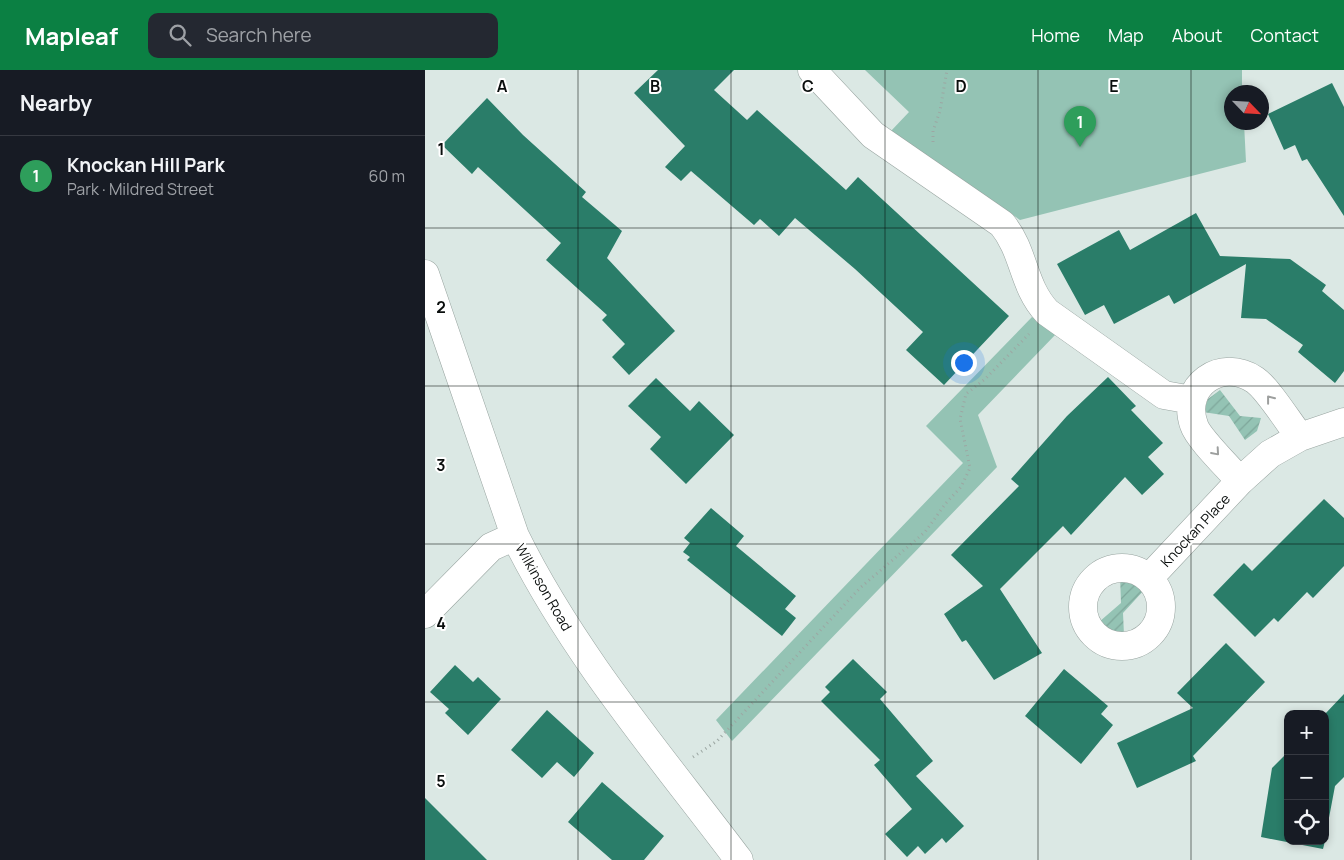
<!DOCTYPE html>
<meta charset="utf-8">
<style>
:root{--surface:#171b24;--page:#242831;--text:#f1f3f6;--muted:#9ea1a6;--line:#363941;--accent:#0b8043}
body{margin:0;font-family:Manrope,sans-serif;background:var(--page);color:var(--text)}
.controls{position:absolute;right:15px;bottom:15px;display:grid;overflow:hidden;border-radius:10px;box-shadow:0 2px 8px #0003}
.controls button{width:45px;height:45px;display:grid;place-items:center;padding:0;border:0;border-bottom:1px solid var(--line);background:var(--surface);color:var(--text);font:25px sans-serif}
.compass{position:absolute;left:799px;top:15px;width:45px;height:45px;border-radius:50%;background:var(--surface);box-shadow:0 2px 8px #0003;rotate:115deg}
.you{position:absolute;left:538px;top:292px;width:18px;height:18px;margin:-12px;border:4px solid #fff;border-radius:50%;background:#1a73e8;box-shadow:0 0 0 8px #1a73e833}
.badge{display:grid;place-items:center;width:32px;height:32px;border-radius:50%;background:var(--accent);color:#fff;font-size:16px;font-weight:700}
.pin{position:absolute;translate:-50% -41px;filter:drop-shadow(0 1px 2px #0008)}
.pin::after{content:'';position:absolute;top:26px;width:18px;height:15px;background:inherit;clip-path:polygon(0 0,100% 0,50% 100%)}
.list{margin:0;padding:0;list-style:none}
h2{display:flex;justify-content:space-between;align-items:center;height:65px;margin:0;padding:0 20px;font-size:21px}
h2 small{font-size:16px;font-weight:400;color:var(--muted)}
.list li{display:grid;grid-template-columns:32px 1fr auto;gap:15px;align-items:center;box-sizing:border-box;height:80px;padding:0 20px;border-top:1px solid var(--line)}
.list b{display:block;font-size:19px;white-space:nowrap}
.list p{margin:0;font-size:16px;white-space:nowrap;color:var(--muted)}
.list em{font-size:16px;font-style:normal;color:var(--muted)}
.icon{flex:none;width:28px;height:28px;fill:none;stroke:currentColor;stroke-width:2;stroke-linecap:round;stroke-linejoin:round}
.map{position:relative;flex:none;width:919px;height:790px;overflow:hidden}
header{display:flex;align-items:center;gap:30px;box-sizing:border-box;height:70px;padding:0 25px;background:var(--accent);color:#fff}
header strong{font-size:24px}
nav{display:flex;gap:28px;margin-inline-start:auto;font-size:18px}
.search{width:350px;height:45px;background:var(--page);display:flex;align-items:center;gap:12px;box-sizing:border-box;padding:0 18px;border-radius:10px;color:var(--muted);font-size:19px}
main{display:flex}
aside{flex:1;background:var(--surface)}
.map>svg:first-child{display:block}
.green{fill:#94c3b4}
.garden{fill:url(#garden-furrows)}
.building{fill:#2a7d69}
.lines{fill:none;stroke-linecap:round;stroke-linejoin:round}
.minor-casing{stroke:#98a4a0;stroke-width:29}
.path{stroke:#9ca7a3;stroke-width:3;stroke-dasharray:1 4;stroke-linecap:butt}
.minor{stroke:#fff;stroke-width:28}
.oneway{stroke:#9d9f9e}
.grid{fill:none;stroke:#0a0e0d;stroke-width:1;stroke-opacity:0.55}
.labels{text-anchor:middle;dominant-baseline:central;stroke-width:4;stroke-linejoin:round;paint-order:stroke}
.street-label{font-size:14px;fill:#0a0e0d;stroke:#fff}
.grid-label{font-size:16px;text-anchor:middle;font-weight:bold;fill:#0a0e0d;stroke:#fff;stroke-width:4;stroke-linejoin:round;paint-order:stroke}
</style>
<header>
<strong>Mapleaf</strong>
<div class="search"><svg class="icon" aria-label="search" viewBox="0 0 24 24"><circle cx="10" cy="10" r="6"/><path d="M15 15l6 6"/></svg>Search here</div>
<nav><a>Home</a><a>Map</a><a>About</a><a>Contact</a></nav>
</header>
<main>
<aside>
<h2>Nearby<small></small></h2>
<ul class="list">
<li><span class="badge" style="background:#2e9e5b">1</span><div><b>Knockan Hill Park</b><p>Park · Mildred Street</p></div><em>60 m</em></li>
</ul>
</aside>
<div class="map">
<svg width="919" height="790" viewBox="0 0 919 790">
<defs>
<pattern id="garden-furrows" width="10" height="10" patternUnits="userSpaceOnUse" patternTransform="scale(1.25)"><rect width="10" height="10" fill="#94c3b4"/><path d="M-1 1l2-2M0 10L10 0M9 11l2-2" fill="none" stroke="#7ea69a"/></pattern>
</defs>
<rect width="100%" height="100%" fill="#dbe8e4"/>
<!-- green -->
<path class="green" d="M 440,0 L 817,0 L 817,22 L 806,22 L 806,52 L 819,53 L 821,92 L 595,150 L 466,61 L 484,42 Z
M 607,247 L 631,264 L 553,345 L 572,397 L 307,671 L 291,650 L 538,393 L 501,356 Z"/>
<!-- garden -->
<path class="garden" d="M 795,320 L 815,346 L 836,348 L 832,361 L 820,370 L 804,346 L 778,342 L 783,329 Z
M 695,506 L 709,510 L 720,519 L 698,543 L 699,565 L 685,562 L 674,552 L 696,533 Z"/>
<!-- building -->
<path class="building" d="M 233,0 L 309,0 L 289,20 L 322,50 L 332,40 L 421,120 L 433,107 L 584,246 L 519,315 L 481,280 L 498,262 L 430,199 L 370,148 L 354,166 L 335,149 L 329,155 L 266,101 L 256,111 L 240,97 L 260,76 L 209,23 Z
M 907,13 L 919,37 L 919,146 L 882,89 L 877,91 L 870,75 L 859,80 L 843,44 Z
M 62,28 L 98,65 L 161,122 L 157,127 L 197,161 L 182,188 L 250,261 L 204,305 L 187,287 L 200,274 L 177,250 L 182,245 L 121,190 L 136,173 L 53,97 L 47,104 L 17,75 Z
M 771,143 L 795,186 L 865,189 L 901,215 L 897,221 L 919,240 L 919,301 L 910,313 L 873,282 L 878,275 L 841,249 L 816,248 L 821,194 L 749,234 L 744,225 L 689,254 L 679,235 L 660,245 L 632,194 L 694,160 L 705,180 Z
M 683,307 L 711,336 L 706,340 L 738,373 L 723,387 L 739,404 L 717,425 L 700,407 L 646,465 L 638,456 L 575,519 L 617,583 L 569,610 L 541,570 L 537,572 L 519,544 L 558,516 L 526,485 L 594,416 L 586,409 L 642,346 Z
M 231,308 L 265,341 L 274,331 L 309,365 L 261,414 L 225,379 L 236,367 L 203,336 Z
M 899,429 L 919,448 L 919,496 L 888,528 L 882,522 L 853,552 L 849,548 L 830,567 L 788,525 L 819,493 L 827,501 Z
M 286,438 L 319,466 L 311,476 L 371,526 L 360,539 L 371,548 L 357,566 L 262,490 L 265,487 L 258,482 L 265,473 L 259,468 Z
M 801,573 L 840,612 L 768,686 L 771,691 L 712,718 L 692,673 L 768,638 L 752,623 Z
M 428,589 L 462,622 L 455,629 L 508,691 L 491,706 L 539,756 L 521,773 L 517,768 L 500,784 L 493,776 L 482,787 L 460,764 L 487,739 L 449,695 L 455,690 L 396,631 L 405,622 L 400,617 Z
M 30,595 L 48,612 L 53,607 L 76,629 L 43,665 L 20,643 L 24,639 L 5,622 Z
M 639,599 L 683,636 L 676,644 L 688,655 L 656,694 L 600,646 Z
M 919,624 L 919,707 L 910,716 L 900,769 L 900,644 Z
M 122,640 L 169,683 L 149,707 L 132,692 L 117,708 L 86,680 Z
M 863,682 L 863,771 L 900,771 L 898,779 L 836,767 L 847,698 Z
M 177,712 L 239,766 L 219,790 L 187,790 L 143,752 Z
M 0,728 L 62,790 L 0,790 Z"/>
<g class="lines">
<!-- minor casing -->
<g class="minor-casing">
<path id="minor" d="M 387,0 L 448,65 L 577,154 C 600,182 597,215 622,242 L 739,325 L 767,330
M 0,204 L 90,466 C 148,584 235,685 314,790
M 815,411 C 805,399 773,368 769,355 C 755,316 796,287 830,310 C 843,319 864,353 875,367
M658 537a39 39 0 1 1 78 0a39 39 0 1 1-78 0Z
M 724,508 L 815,411 L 845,384 L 875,367 L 919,352
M 0,544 L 66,477 L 90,466"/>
</g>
<!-- path -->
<path class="path" d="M 508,72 L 508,61 L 515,41 L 522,0
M 268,687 L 292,671 L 435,518 L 500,462 L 521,433 L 536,417 L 545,398 L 535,349 L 541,324 L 560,309 L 604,264"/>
<!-- minor -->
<use href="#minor" class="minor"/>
</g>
<!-- one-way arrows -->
<defs><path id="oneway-chevron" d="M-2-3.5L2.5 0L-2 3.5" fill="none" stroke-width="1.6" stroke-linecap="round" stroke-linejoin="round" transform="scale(1.25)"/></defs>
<g class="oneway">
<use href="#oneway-chevron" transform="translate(845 329) rotate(-128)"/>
<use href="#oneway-chevron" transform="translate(791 382) rotate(49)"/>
</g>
<!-- grid -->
<path class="grid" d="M 153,0 L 153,790M 306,0 L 306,790M 460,0 L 460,790M 613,0 L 613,790M 766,0 L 766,790M 0,158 L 919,158M 0,316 L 919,316M 0,474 L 919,474M 0,632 L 919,632"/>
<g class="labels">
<!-- street labels -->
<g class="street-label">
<text transform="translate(770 460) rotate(-47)">Knockan Place</text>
<text transform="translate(119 517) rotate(60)">Wilkinson Road</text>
</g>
</g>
<g class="grid-label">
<text x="77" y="22">A</text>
<text x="230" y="22">B</text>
<text x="383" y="22">C</text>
<text x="536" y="22">D</text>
<text x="689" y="22">E</text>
<text x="16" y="85">1</text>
<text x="16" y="243">2</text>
<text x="16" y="401">3</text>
<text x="16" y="559">4</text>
<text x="16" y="717">5</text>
</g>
</svg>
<div class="controls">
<button>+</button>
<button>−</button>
<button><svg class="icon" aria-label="locate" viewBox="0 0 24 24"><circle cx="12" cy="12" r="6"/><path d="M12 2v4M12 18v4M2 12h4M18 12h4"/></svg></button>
</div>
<svg class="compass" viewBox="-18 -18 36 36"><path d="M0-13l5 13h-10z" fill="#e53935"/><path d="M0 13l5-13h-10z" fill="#9ea1a6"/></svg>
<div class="you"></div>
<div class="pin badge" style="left:655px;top:77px;background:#2e9e5b">1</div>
</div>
</main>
